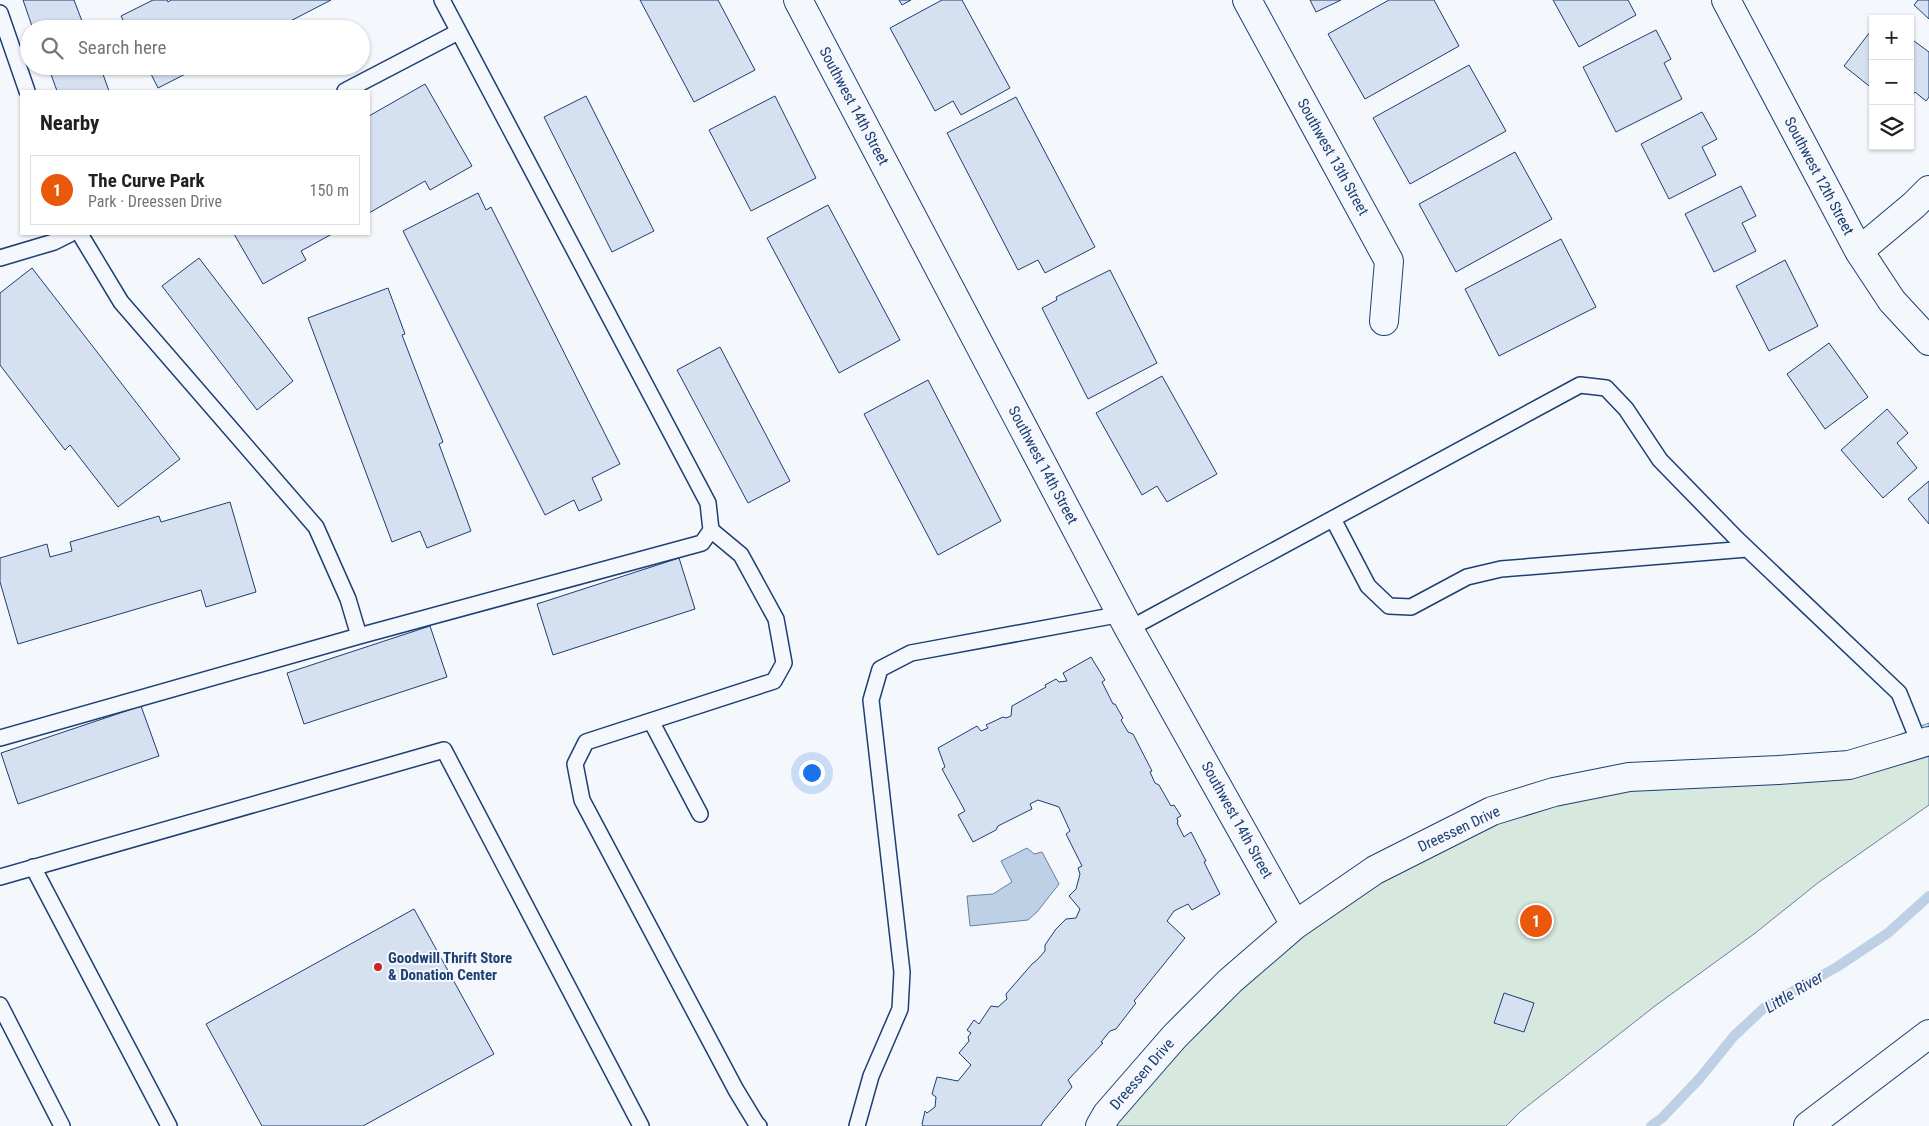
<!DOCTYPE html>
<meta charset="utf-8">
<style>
:root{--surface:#fff;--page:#f6f6f6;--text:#202124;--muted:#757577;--line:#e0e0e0;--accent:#ea580c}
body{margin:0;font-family:"Roboto Condensed",sans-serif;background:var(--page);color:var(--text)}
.controls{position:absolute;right:15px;top:15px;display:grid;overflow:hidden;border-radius:0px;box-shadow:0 1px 4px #0004}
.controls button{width:45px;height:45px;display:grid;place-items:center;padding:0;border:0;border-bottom:1px solid var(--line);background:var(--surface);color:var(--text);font:25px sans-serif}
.you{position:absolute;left:811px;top:772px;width:18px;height:18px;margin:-12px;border:4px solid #fff;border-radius:50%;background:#1a73e8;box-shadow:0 0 0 8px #1a73e833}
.badge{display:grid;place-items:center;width:32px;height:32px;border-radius:50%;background:var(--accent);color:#fff;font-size:16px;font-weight:700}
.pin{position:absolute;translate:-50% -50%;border:2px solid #fff;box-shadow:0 1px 5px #0006}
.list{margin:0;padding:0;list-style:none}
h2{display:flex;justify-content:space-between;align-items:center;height:65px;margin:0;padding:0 20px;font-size:21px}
h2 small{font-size:16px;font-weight:400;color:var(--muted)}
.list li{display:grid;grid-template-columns:32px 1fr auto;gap:15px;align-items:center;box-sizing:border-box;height:70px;margin:0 10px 10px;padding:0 10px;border:1px solid var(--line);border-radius:0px}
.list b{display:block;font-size:19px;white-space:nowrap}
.list p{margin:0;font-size:16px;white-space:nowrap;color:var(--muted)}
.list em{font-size:16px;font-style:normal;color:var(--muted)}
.icon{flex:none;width:28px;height:28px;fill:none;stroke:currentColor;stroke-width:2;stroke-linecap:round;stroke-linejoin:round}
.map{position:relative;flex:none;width:1929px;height:1126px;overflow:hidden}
.search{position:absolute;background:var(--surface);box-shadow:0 1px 4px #0004;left:20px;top:20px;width:350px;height:55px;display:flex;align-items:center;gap:12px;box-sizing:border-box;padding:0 18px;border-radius:28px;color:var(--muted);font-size:19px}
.panel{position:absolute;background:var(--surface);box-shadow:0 1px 4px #0004;left:20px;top:90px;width:350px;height:145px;border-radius:0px}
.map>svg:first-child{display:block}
.green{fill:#d7e8df;stroke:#687fa3}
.water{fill:#bed0e5;stroke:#687fa3}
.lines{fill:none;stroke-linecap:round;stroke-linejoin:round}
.stream{stroke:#bed0e5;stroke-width:10}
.building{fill:#d5e0f0;stroke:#1d3f73}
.service-casing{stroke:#1d3f73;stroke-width:18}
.minor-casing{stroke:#1d3f73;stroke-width:30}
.service{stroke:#f4f7fb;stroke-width:15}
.minor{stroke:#f4f7fb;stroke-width:28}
.poi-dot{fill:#c62828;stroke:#f4f7fb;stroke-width:2}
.labels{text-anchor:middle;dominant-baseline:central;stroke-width:4;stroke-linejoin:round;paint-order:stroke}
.street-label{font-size:15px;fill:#1d3f73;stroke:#f4f7fb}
.poi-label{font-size:15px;font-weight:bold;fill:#1d3f73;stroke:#f4f7fb;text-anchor:start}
.water-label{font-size:16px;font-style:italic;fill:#1d3f73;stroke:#f4f7fb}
</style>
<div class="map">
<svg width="1929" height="1126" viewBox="0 0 1929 1126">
<rect width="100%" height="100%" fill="#f4f7fb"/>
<!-- green -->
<path class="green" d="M 1929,723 L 1929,805 L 1819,882 L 1754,934 L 1655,1006 L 1520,1112 L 1506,1126 L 1093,1126 L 1244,963 L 1492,811 L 1812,760 L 1865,748 Z"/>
<!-- water -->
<path class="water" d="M 1027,848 L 1034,854 L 1042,852 L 1059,884 L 1037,912 L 1028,920 L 970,926 L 967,896 L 993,894 L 1012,882 L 1001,861 Z"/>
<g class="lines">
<!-- stream -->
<path class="stream" d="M 1651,1126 L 1662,1118 L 1700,1078 L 1734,1036 L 1765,1007 L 1837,967 L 1888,933 L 1929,896"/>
</g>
<!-- building -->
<path class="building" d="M 23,0 L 74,0 L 85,29 L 33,29 Z
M 153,0 L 167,0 L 168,2 L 171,0 L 331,0 L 275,29 L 128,29 L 121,16 Z
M 640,0 L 718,0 L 755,70 L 694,102 Z
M 899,0 L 911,0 L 902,5 Z
M 942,0 L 962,0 L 1010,88 L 961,115 L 953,101 L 935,111 L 890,28 Z
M 1310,0 L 1341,0 L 1316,12 Z
M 1389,0 L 1434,0 L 1459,46 L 1365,99 L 1328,34 Z
M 1553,0 L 1628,0 L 1636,15 L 1579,47 Z
M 1918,0 L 1929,0 L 1929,19 L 1914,5 Z
M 1873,28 L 1873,89 L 1844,66 Z
M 1656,30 L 1671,59 L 1664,63 L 1682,99 L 1616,132 L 1583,67 Z
M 1910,38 L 1929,52 L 1929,97 L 1926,101 L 1915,92 L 1910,98 Z
M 1469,65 L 1506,131 L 1410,184 L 1373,118 Z
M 48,66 L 100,66 L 109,91 L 57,91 Z
M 147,66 L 201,66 L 158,88 Z
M 425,84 L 472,166 L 430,190 L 425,181 L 369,213 L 369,116 Z
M 586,96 L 654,231 L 612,252 L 544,117 Z
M 775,96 L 816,178 L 751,211 L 709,130 Z
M 1016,97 L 1095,247 L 1045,273 L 1038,260 L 1018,270 L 947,133 Z
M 1702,112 L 1717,139 L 1702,147 L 1716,175 L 1669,199 L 1641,144 Z
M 1515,152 L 1552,219 L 1456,272 L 1419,204 Z
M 1741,186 L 1756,216 L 1742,223 L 1756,251 L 1714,272 L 1685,214 Z
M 478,193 L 486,210 L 491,207 L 620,464 L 592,478 L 602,500 L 579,511 L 574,500 L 545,515 L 403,231 Z
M 828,205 L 900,340 L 839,373 L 767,238 Z
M 234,234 L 332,234 L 301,251 L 306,260 L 263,284 Z
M 1561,239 L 1596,307 L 1499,356 L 1465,289 Z
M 199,258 L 293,381 L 257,410 L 162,286 Z
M 1785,260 L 1818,326 L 1769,351 L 1736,286 Z
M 32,268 L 180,459 L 118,507 L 70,445 L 65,450 L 0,365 L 0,293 Z
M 1110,270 L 1157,363 L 1088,399 L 1042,308 L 1057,300 L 1056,297 Z
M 388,288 L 405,334 L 402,335 L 443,442 L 439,444 L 471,531 L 427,548 L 420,531 L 392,542 L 308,318 Z
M 1829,343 L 1868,397 L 1825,429 L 1787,374 Z
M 720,347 L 790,481 L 748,503 L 677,370 Z
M 1162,376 L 1217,474 L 1167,502 L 1157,486 L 1142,495 L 1096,413 Z
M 928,380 L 1001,521 L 938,555 L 864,414 Z
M 1887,409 L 1908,433 L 1897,443 L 1917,468 L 1883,498 L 1841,450 Z
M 1929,481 L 1929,524 L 1908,499 Z
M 230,502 L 256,592 L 206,607 L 201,590 L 18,644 L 0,582 L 0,558 L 47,544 L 50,557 L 72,551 L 70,542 L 159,516 L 161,522 Z
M 679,558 L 695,609 L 553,655 L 537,604 Z
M 430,626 L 447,677 L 304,724 L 287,673 Z
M 1091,657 L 1105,680 L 1102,682 L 1113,704 L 1115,704 L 1123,718 L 1121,720 L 1128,732 L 1133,734 L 1152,771 L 1150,772 L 1155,783 L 1159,785 L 1171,806 L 1174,805 L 1181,816 L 1177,818 L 1178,822 L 1177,823 L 1184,837 L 1191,832 L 1206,861 L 1204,862 L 1220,894 L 1192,910 L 1188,904 L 1174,911 L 1167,921 L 1185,938 L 1134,1001 L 1136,1003 L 1116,1029 L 1110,1031 L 1101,1042 L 1103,1043 L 1068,1080 L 1072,1087 L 1043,1122 L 1041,1126 L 923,1126 L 922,1124 L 925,1111 L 927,1113 L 935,1107 L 936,1097 L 932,1094 L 937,1077 L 958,1081 L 971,1065 L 959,1053 L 969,1041 L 968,1037 L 971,1033 L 967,1030 L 974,1020 L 979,1024 L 991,1006 L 998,1007 L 1007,999 L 1006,994 L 1032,964 L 1037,960 L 1045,951 L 1045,945 L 1056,929 L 1066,919 L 1076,918 L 1080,909 L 1069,896 L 1076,889 L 1080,874 L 1078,868 L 1082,866 L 1066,834 L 1070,831 L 1059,807 L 1038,800 L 1030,804 L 1032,809 L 998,826 L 996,830 L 973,842 L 958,815 L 965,811 L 942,769 L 945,767 L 938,748 L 977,726 L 981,731 L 988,728 L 986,725 L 1003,717 L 1006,718 L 1011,716 L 1012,706 L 1046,687 L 1045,685 L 1056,679 L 1059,682 L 1067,681 L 1063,673 Z
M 141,706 L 159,756 L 18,804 L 1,753 Z
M 414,909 L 494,1054 L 363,1126 L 262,1126 L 206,1024 Z
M 1504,993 L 1534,1003 L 1524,1032 L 1494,1023 Z"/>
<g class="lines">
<!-- service casing -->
<g class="service-casing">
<path id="service" d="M 0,13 L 27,91
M 345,91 L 458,32
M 80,234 L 121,302 L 316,527 L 348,599 L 359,636
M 0,258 L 54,242 L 70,234
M 1333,519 L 1368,586 L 1389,606 L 1411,607 L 1467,577 L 1501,569 L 1747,549
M 711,530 L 741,555 L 776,619 L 784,663 L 774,681 L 586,742 L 575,764 L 582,800 L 736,1090 L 756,1123 L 759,1126
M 1129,629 L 1580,385 L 1606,388 L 1626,409 L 1660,460 L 1737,539 L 1899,693 L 1920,745
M 651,721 L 700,814
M 0,738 L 359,636 L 702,543 L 711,530 L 708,503 L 442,0
M 33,867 L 169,1126
M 0,877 L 444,750 L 641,1126
M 0,1005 L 62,1126
M 857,1126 L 871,1076 L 900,1009 L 902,972 L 871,700 L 880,669 L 911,653 L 1122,614"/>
</g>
<!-- minor casing -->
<g class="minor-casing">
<path id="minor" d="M 798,0 L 1129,629 L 1295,925
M 1247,0 L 1389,261 L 1384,321
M 1726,0 L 1859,251 L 1892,301 L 1929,341
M 1859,251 L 1914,205 L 1929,190
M 1100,1126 L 1107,1114 L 1175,1036 L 1230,981 L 1295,925 L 1375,870 L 1492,811 L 1554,792 L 1629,777 L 1778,770 L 1849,765 L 1929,741
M 1808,1126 L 1929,1034"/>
</g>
<!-- service -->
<use href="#service" class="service"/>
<!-- minor -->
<use href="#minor" class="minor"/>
</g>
<!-- markers -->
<circle class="poi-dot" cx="378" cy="967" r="5"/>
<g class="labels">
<!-- street labels -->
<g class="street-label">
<text transform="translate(854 106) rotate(62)">Southwest 14th Street</text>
<text transform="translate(1333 157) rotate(61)">Southwest 13th Street</text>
<text transform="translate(1819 176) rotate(62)">Southwest 12th Street</text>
<text transform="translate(1043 465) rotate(62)">Southwest 14th Street</text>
<text transform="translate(1237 820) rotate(61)">Southwest 14th Street</text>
<text transform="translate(1459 829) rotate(-25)">Dreessen Drive</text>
<text transform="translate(1142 1074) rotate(-49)">Dreessen Drive</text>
</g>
<!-- poi labels -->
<g class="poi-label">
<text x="388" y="958">Goodwill Thrift Store<tspan x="388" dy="17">&amp; Donation Center</tspan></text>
</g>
<!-- water labels -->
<g class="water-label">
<text transform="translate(1794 992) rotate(-31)">Little River</text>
</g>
</g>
</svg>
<div class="controls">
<button>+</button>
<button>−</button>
<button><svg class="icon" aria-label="layers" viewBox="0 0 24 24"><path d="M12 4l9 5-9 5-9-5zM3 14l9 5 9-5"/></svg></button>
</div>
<div class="you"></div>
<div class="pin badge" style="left:1536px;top:921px">1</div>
<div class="search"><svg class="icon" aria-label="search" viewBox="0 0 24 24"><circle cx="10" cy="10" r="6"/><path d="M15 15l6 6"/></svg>Search here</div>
<section class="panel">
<h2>Nearby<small></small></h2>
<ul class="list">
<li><span class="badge">1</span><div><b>The Curve Park</b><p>Park · Dreessen Drive</p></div><em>150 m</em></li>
</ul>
</section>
</div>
